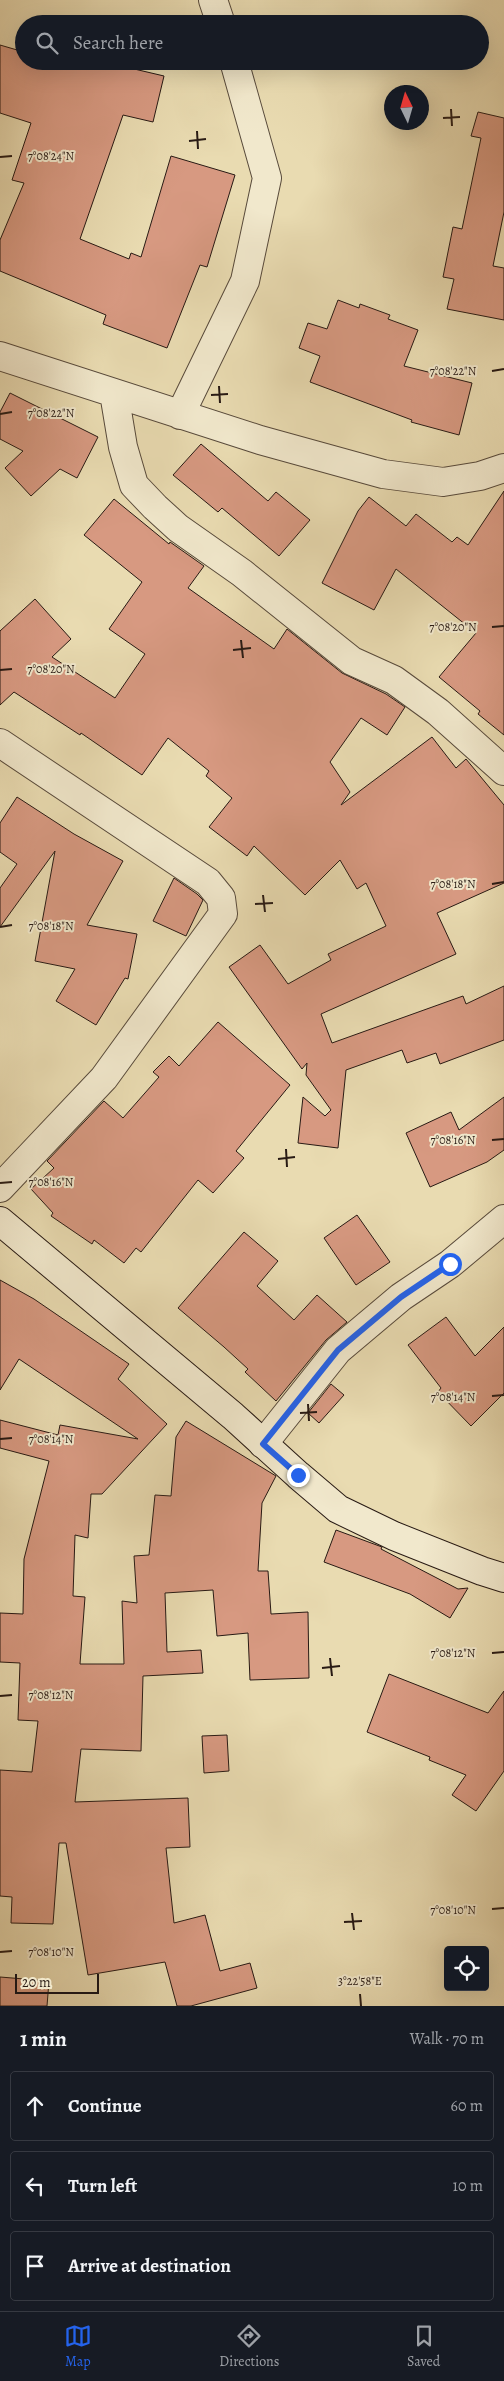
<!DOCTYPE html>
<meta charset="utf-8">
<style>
:root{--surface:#171b24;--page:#242831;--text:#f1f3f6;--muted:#9ea1a6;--line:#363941;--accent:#2563eb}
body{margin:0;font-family:Alegreya,serif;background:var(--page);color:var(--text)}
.controls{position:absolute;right:15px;bottom:15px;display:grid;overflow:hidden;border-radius:5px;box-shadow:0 5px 20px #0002}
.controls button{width:45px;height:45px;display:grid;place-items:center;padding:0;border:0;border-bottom:1px solid var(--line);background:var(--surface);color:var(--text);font:25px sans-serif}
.compass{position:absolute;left:384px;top:85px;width:45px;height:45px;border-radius:50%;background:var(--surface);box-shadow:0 5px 20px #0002;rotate:355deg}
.scale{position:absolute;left:15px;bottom:12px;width:84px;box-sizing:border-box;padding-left:5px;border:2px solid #281a14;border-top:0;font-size:14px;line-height:18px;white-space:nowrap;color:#281a14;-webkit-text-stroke:4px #f1e8cc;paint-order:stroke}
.stop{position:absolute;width:15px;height:15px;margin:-11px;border:4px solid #2563eb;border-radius:50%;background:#fff}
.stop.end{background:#2563eb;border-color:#fff;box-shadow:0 1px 5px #0008}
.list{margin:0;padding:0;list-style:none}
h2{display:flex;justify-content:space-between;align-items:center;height:65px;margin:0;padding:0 20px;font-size:21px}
h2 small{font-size:16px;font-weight:400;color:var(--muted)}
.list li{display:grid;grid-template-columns:32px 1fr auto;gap:15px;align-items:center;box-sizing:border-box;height:70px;margin:0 10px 10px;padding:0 10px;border:1px solid var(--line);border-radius:5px}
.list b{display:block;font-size:19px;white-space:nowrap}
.list em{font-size:16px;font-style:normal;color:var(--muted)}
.icon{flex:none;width:28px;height:28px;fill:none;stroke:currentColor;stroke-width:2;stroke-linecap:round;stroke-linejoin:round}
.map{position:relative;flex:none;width:504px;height:2006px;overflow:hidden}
.search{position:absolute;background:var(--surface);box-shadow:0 5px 20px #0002;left:15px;right:15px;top:15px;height:55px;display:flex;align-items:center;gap:12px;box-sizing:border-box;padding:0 18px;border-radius:28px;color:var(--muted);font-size:19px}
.sheet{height:305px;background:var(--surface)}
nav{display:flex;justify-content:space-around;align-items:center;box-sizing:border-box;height:70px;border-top:1px solid var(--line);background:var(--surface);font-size:14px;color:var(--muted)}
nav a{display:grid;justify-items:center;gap:2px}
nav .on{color:var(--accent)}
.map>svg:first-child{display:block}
.building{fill:#d79981;stroke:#281a14}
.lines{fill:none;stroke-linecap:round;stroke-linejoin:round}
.street-casing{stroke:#584a3b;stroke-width:30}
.secondary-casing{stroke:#281a14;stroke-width:30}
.street{stroke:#f1e8cc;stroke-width:28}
.secondary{stroke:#f1e8cc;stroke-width:28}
.route{stroke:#2563eb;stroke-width:6}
.ticks{fill:none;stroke:#281a14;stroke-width:2}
.ticks-label{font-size:12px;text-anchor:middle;fill:#281a14;stroke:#f1e8cc;stroke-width:4;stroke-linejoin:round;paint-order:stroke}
</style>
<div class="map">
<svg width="504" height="2006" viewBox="0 0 504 2006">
<rect width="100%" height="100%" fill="#e9dbb1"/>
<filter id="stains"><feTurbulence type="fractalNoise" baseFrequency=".004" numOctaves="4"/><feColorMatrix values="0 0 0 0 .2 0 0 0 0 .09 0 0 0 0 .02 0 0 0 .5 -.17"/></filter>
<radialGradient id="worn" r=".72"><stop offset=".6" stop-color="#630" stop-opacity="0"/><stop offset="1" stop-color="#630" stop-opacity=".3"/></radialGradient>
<!-- building -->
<path class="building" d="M 0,45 L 24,52 L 24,61 L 114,61 L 113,64 L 164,76 L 153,122 L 123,115 L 80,239 L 129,259 L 131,253 L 141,257 L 171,156 L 235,175 L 207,267 L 200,265 L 167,348 L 103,324 L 106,315 L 0,271 L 0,240 L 24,183 L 12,180 L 31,123 L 0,113 Z
M 478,112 L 504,118 L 504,212 L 493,266 L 504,268 L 504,320 L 447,309 L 454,279 L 443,277 L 453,227 L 462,229 L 481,138 L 471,136 Z
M 338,300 L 359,308 L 360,304 L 390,315 L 388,319 L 418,330 L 404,366 L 472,383 L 459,435 L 411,422 L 412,420 L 310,382 L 320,356 L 299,348 L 308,323 L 327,329 Z
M 10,393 L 98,437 L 77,478 L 60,469 L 31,496 L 5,468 L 23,451 L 0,439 L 0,412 Z
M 201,444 L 268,501 L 276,492 L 310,520 L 279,556 L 222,508 L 218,512 L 173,475 Z
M 504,491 L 504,735 L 478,714 L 480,711 L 439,677 L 476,633 L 396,569 L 374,610 L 322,583 L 358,511 L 369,497 L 406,526 L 416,514 L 452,542 L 457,537 L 468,545 Z
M 114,499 L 169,544 L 170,542 L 204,566 L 188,588 L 274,649 L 287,629 L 342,673 L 386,694 L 405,707 L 387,735 L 361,718 L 330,762 L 350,792 L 341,805 L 432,737 L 456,768 L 466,759 L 504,805 L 504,883 L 437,913 L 456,954 L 321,1014 L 332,1043 L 463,996 L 466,1004 L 504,986 L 504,1040 L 440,1064 L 436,1053 L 407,1063 L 402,1050 L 346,1070 L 338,1148 L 298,1143 L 303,1097 L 325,1116 L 331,1110 L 306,1075 L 307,1063 L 302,1069 L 229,967 L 260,945 L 288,984 L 331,960 L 328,954 L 386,926 L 366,883 L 357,889 L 340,860 L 305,895 L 254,846 L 247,856 L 209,827 L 232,798 L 206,776 L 209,771 L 168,738 L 142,775 L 81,733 L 80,735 L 14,692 L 0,705 L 0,631 L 35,599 L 71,639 L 52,657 L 115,698 L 145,654 L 109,629 L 142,582 L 84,535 Z
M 17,797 L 74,834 L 123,861 L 87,925 L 137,934 L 128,979 L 125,978 L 96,1025 L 56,1001 L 75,969 L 35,961 L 55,851 L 0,927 L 0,888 L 17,864 L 0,852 L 0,823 Z
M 174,878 L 197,894 L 203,900 L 186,936 L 153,921 Z
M 218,1022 L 290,1085 L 236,1151 L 244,1158 L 213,1193 L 198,1180 L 141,1252 L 136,1248 L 124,1263 L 94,1240 L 92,1244 L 51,1216 L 53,1213 L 31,1189 L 54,1168 L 47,1161 L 104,1101 L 123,1118 L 159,1077 L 153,1072 L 169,1056 L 179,1066 Z
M 504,1097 L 504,1150 L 487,1162 L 430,1187 L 406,1133 L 451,1112 L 459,1130 Z
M 357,1215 L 390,1262 L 356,1285 L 324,1238 Z
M 244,1232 L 278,1261 L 257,1286 L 294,1320 L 317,1295 L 347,1322 L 326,1340 L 276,1401 L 245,1372 L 248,1369 L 224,1347 L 178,1308 Z
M 0,1280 L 34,1299 L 129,1364 L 118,1379 L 167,1424 L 102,1494 L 91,1494 L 88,1538 L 75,1535 L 73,1596 L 85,1597 L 80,1664 L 124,1664 L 122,1601 L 137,1603 L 134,1556 L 149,1555 L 155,1495 L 171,1496 L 176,1437 L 186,1421 L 276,1476 L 262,1503 L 258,1571 L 268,1571 L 271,1614 L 308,1612 L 309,1678 L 250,1680 L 248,1633 L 217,1636 L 213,1590 L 165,1593 L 167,1652 L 201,1650 L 203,1673 L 143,1676 L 141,1751 L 81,1749 L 75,1802 L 188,1798 L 190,1847 L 166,1848 L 174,1923 L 205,1915 L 220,1971 L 250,1963 L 257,1988 L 191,2006 L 177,2006 L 165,1962 L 88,1975 L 66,1843 L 59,1843 L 53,1924 L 11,1923 L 12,1897 L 0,1896 L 0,1770 L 32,1772 L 38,1721 L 18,1720 L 20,1663 L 0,1662 L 0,1613 L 23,1614 L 24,1559 L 49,1461 L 0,1448 L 0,1420 L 58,1435 L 60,1425 L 138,1439 L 19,1359 L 0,1390 Z
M 446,1317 L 475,1356 L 504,1327 L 504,1393 L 471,1426 L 438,1392 L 441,1388 L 408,1345 Z
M 331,1384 L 344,1395 L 319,1423 L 308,1413 Z
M 336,1530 L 382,1547 L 381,1549 L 458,1589 L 468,1588 L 450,1618 L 410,1594 L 324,1562 Z
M 389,1674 L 488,1713 L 504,1691 L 504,1771 L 476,1811 L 452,1795 L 466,1775 L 429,1760 L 430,1757 L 367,1732 Z
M 227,1735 L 229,1771 L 204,1773 L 202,1736 Z
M 0,1977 L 49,1981 L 47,2006 L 0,2006 Z"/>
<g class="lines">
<!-- street casing -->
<g class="street-casing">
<path id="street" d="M 213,0 L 221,24
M 0,356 L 260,440 L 383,474 L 443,482 L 480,476 L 504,468
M 114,393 L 123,447 L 134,485 L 155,507 L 178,528 L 242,573 L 352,661 L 394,680 L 438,712 L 504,771
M 180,415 L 245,281 L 267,178 L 234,61
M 0,743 L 208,882 L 221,898 L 223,914 L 104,1078 L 0,1188
M 263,1444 L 338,1350 L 401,1297 L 450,1264 L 504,1219"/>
</g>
<!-- secondary casing -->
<g class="secondary-casing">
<path id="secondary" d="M 0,1221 L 233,1416 L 298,1475 L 338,1509 L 394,1536 L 482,1571 L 504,1578"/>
</g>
<!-- street -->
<use href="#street" class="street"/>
<!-- secondary -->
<use href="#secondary" class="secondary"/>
</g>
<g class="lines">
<!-- route -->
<path class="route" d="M 298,1475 L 263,1444 L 338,1350 L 401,1297 L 450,1264"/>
</g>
<!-- ticks -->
<path class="ticks" d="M 451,109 L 452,126M 443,118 L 460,117M 197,131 L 198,149M 189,141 L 206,139M 0,157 L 12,156M 492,371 L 504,369M 219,386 L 220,403M 211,395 L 228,394M 0,414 L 12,412M 492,627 L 504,626M 241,640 L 243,658M 233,650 L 251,648M 0,670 L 12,669M 492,884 L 504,882M 263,895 L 265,912M 255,904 L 273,903M 0,927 L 12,925M 492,1140 L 504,1139M 286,1149 L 287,1167M 278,1159 L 295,1157M 0,1183 L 12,1182M 492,1396 L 504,1395M 308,1404 L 309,1421M 300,1413 L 317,1412M 0,1439 L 12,1438M 492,1653 L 504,1652M 330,1658 L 332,1676M 322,1668 L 340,1666M 0,1696 L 12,1695M 492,1909 L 504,1908M 352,1913 L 354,1930M 344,1922 L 362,1921M 0,1952 L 12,1951M 360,1994 L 361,2006"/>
<g class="ticks-label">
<text x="51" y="160">7°08'24"N</text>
<text x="453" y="375">7°08'22"N</text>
<text x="51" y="417">7°08'22"N</text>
<text x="453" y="631">7°08'20"N</text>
<text x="51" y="673">7°08'20"N</text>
<text x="453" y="888">7°08'18"N</text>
<text x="51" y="930">7°08'18"N</text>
<text x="453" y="1144">7°08'16"N</text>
<text x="51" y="1186">7°08'16"N</text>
<text x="453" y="1401">7°08'14"N</text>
<text x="51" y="1443">7°08'14"N</text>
<text x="453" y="1657">7°08'12"N</text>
<text x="51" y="1699">7°08'12"N</text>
<text x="453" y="1914">7°08'10"N</text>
<text x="51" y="1956">7°08'10"N</text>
<text x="360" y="1985">3°22'58"E</text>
</g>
<rect width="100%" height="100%" filter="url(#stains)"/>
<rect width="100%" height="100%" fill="url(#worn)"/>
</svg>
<div class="controls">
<button><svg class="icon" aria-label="locate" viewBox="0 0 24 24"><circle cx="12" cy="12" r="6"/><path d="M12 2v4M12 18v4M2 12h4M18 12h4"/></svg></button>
</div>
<svg class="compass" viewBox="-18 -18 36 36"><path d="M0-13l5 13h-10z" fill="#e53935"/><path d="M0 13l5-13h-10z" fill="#9ea1a6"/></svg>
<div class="scale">20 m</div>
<div class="stop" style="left:450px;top:1264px"></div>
<div class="stop end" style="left:298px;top:1475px"></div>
<div class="search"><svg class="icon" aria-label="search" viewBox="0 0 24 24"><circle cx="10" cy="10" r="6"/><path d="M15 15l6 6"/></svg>Search here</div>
</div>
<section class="sheet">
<h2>1 min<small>Walk · 70 m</small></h2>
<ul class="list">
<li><svg class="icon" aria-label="ahead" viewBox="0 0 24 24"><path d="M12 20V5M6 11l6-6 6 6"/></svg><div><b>Continue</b></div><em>60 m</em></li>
<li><svg class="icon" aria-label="left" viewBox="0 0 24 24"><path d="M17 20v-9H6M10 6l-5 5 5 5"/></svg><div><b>Turn left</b></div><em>10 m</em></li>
<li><svg class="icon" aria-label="arrive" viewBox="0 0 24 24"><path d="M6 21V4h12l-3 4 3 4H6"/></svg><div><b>Arrive at destination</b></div></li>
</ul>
</section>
<nav>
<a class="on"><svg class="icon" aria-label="map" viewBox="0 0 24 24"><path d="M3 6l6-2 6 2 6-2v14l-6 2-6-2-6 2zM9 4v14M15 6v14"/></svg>Map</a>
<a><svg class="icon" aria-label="directions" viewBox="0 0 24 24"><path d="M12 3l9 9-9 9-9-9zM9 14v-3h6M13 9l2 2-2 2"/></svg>Directions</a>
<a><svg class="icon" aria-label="saved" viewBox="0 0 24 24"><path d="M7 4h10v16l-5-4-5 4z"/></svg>Saved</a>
</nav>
